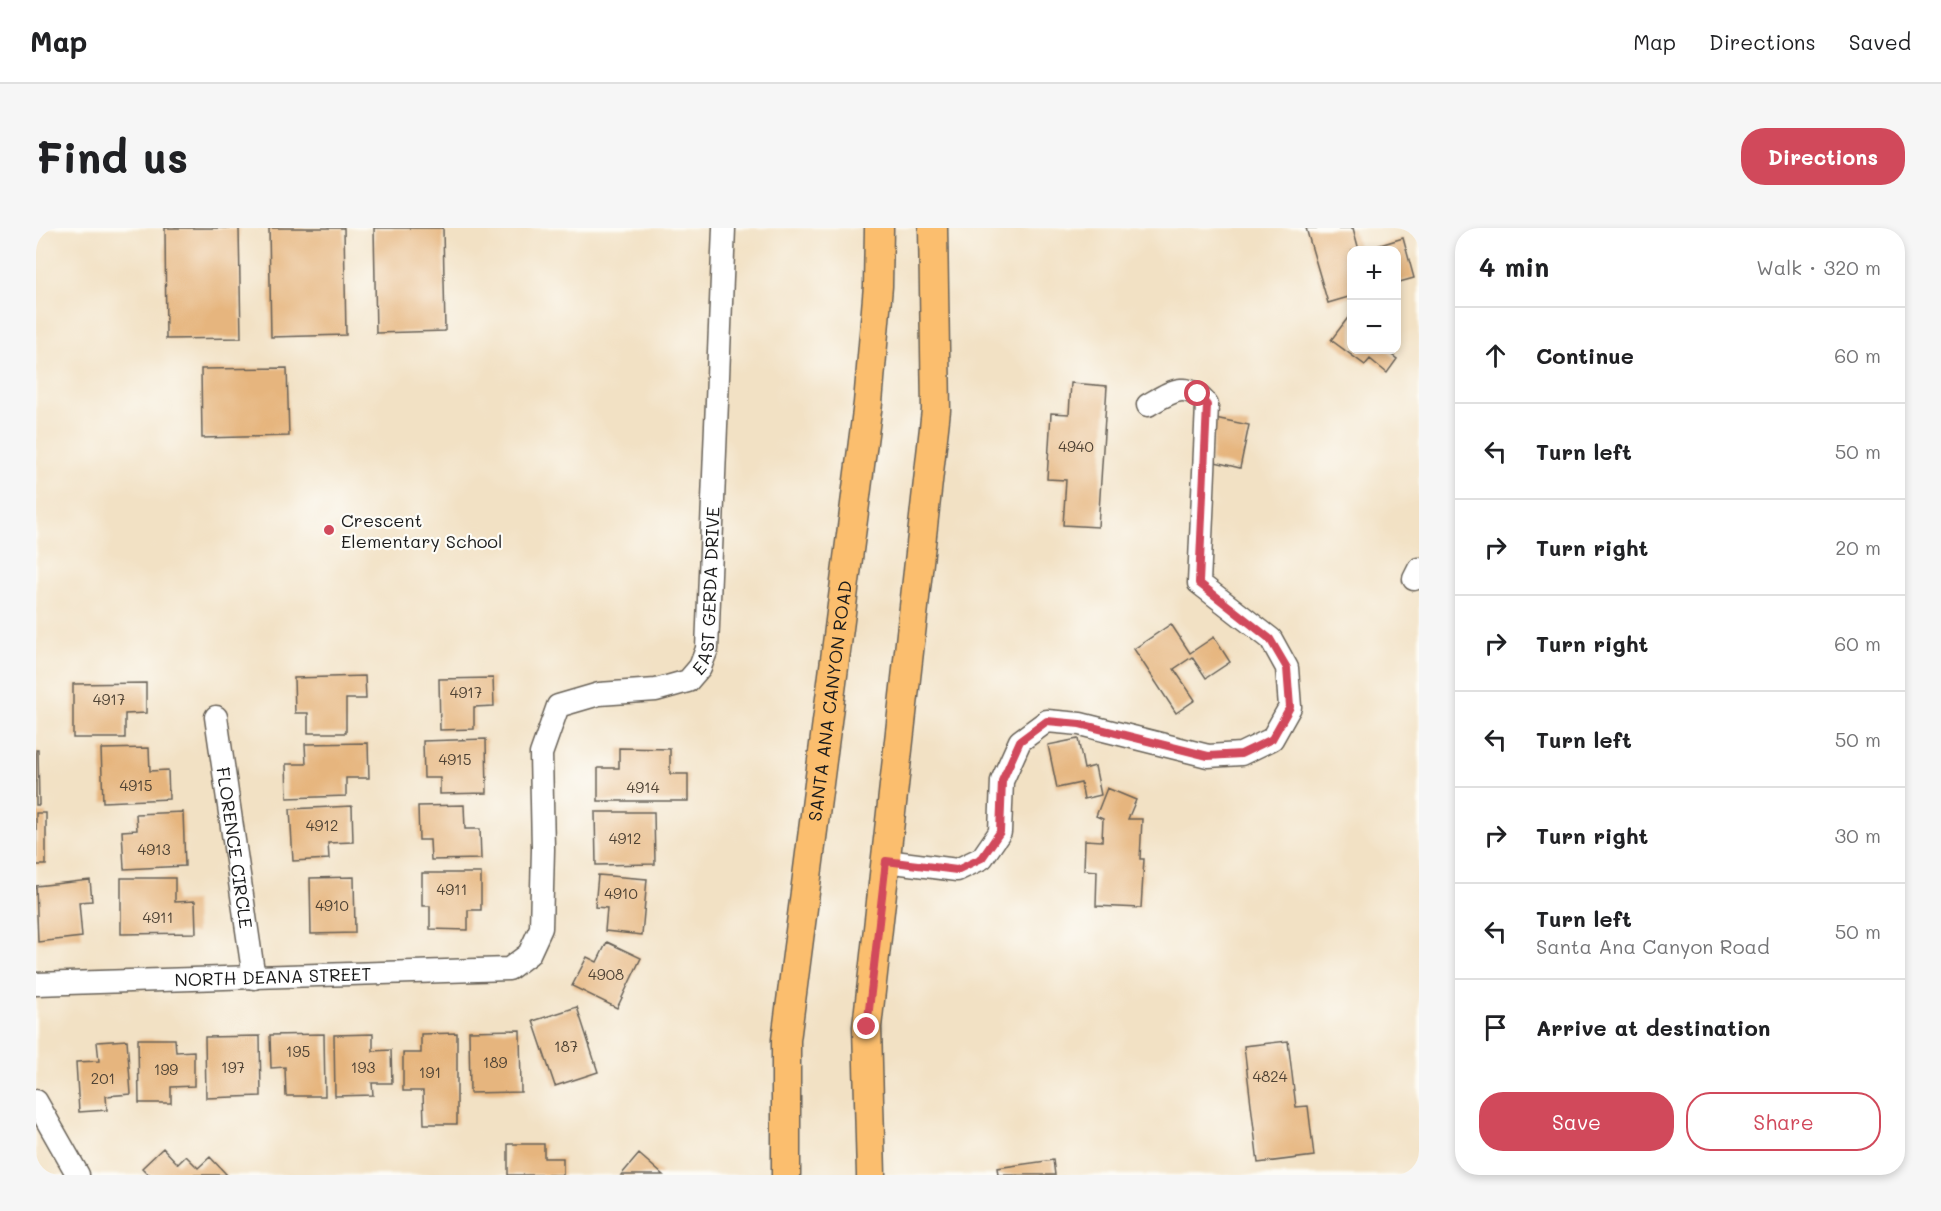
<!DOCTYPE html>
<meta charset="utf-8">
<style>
:root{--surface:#fff;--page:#f6f6f6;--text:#202124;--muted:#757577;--line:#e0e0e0;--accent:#d1495b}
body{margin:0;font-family:Mali,sans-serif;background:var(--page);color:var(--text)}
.controls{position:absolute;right:18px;top:18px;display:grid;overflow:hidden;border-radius:12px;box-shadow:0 3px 9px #0003}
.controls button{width:54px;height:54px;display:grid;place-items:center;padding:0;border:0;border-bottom:2px solid var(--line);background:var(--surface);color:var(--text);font:30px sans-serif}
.stop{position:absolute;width:18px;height:18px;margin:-14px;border:4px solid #d1495b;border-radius:50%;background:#fff}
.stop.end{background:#d1495b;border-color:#fff;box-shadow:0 2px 6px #0008}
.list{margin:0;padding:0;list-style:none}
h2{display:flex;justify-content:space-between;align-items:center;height:78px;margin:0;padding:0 24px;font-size:26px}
h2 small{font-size:20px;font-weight:400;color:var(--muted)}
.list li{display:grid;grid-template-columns:39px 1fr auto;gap:18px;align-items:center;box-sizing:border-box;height:96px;padding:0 24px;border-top:2px solid var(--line)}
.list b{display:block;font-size:22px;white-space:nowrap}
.list p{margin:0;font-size:20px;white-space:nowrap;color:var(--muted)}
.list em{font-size:20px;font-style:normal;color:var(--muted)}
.actions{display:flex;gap:12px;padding:18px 24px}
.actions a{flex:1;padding:14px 0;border:2px solid var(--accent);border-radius:24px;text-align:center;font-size:21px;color:var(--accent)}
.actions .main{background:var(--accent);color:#fff}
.icon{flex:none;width:33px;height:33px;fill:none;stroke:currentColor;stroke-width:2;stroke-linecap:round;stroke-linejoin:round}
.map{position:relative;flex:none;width:1383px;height:947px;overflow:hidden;border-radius:24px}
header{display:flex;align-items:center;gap:36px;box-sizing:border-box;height:84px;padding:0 30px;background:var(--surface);border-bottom:2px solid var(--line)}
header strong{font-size:28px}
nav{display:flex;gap:33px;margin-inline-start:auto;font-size:21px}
.intro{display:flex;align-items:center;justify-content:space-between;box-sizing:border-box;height:144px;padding:0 36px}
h1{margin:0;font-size:42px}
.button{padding:15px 27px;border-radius:24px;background:var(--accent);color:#fff;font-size:21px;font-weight:700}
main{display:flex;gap:36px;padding:0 36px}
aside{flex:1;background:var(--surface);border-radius:24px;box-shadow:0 3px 9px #0003}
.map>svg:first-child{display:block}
.building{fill:#e6b57e}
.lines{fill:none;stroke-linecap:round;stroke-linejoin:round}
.minor-casing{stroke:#676157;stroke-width:25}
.major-casing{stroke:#676157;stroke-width:31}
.minor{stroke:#fff;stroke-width:22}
.major{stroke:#fbbe6e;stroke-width:28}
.route{stroke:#d1495b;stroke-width:8}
.poi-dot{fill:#d1495b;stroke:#fdfcf7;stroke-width:2}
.labels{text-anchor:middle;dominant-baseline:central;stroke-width:4.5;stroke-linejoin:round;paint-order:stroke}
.number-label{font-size:15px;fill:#4e4234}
.poi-label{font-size:18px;fill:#1c1c1c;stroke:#fdfcf7;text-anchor:start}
.street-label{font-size:18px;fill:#1c1c1c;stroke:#fdfcf7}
</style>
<header>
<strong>Map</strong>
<nav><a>Map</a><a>Directions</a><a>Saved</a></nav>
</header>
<div class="intro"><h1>Find us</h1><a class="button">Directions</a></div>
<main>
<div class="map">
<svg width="1383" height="947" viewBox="0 0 1383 947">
<rect width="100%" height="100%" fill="#fdfcf7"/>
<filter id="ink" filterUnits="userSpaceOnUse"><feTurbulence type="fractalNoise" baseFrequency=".0167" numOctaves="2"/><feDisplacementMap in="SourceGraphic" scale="12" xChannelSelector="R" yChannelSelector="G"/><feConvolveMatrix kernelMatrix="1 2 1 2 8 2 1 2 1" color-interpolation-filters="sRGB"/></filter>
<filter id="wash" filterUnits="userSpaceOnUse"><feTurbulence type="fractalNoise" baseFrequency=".008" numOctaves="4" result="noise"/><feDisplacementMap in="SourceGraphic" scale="24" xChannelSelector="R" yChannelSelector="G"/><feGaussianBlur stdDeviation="1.35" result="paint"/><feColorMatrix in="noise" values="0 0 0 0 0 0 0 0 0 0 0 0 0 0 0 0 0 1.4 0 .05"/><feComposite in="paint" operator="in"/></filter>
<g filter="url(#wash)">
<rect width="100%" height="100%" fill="#f2e1c4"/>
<g id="blocks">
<!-- building -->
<path class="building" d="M 129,0 L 203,0 L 205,110 L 130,111 Z
M 233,0 L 308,0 L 310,107 L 235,109 Z
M 338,0 L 407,0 L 409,103 L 340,105 Z
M 1270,0 L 1317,0 L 1323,22 L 1316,22 L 1316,68 L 1292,75 Z
M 1367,10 L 1378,50 L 1360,55 L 1360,22 L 1328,22 Z
M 1314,87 L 1316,88 L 1316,122 L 1349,122 L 1361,131 L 1351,145 L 1334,131 L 1329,137 L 1295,112 Z
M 251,140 L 253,208 L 166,210 L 165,141 Z
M 1035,155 L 1071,158 L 1062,299 L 1027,297 L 1030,252 L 1011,251 L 1015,185 L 1033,186 Z
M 1179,190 L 1213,197 L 1204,240 L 1175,233 Z
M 1135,396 L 1154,425 L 1178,409 L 1194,434 L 1170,450 L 1156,429 L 1138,441 L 1159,472 L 1140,485 L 1098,421 Z
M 329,448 L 330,471 L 310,471 L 310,505 L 272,505 L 272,485 L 259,485 L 258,450 Z
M 457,450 L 458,478 L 438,479 L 438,501 L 404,502 L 403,451 Z
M 110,455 L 110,485 L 89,486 L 89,510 L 37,510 L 37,456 Z
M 450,511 L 451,565 L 404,566 L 404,550 L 388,550 L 387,513 Z
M 1042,511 L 1048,541 L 1059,538 L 1065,567 L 1048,571 L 1045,555 L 1021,560 L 1012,517 Z
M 332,515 L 333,550 L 310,550 L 310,568 L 251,570 L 250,536 L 270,536 L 269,516 Z
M 113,520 L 114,543 L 132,542 L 133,571 L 67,574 L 65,521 Z
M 583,520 L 634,521 L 634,546 L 652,546 L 652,573 L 562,573 L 562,540 L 583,540 Z
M 0,522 L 2,522 L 3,577 L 0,577 Z
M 1071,560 L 1100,572 L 1092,591 L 1106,591 L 1104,631 L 1108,631 L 1105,680 L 1060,678 L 1061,643 L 1048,642 L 1049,612 L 1066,613 L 1067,591 L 1060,588 Z
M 428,577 L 429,601 L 444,601 L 445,631 L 395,632 L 394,612 L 383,612 L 382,578 Z
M 316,578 L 317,614 L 292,615 L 293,631 L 257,633 L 254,581 Z
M 147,584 L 149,638 L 88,641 L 86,603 L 101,602 L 100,586 Z
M 559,584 L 618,584 L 619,636 L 560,637 Z
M 0,585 L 10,585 L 10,637 L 0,637 Z
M 386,645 L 445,645 L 445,682 L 432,682 L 432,702 L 394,701 L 394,678 L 386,678 Z
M 562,647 L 611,651 L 606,707 L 569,703 L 571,680 L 559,679 Z
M 318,649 L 319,705 L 275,706 L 274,650 Z
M 85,650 L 139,650 L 139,674 L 159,673 L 160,705 L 85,706 Z
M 54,652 L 56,673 L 43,674 L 46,709 L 2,714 L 0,658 Z
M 571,714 L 605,730 L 581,780 L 536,758 L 551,729 L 561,734 Z
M 541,779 L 562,844 L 519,858 L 497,793 Z
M 484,802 L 485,864 L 434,865 L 433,803 Z
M 421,805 L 421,896 L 388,896 L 387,863 L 367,863 L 367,825 L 385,825 L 385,806 Z
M 288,806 L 289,868 L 250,868 L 249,839 L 235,840 L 234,807 Z
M 337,806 L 337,823 L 355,822 L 356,855 L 336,855 L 337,867 L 299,868 L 298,807 Z
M 224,808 L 225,868 L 170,870 L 169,809 Z
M 102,811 L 139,811 L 140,824 L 158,823 L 158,858 L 135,859 L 135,875 L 103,875 Z
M 91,812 L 95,866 L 70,868 L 71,882 L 43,884 L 40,834 L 63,833 L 61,814 Z
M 1252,813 L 1260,879 L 1272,878 L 1278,928 L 1222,935 L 1208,818 Z
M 472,916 L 508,916 L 508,930 L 527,930 L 527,947 L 472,947 Z
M 127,920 L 142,936 L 150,928 L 162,940 L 174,929 L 191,947 L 113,947 L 106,940 Z
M 603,926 L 627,947 L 585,947 Z
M 1017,932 L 1019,947 L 962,947 L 961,940 Z"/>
</g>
</g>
<g filter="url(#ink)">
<use href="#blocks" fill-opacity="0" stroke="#676157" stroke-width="1.5"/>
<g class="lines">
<!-- minor casing -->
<g class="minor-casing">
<g id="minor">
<path d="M 1378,351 L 1383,341"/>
<path id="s1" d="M 180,489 L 218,750"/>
<path d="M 850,633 L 921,642 L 946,630 L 964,604 L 966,553 L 984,513 L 1011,493 L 1044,496 L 1172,528 L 1205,526 L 1236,511 L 1254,479 L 1251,440 L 1235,411 L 1163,355 L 1171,177 C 1151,151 1135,164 1112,177"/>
<path id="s2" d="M 0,756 L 473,741 L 493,726 L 505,700 L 507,621 L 505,526 L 522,478 L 563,466 L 620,462 L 652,453 L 664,439 L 671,421 L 688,0"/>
<path d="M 0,873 L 42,947"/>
</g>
</g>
<!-- major casing -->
<g class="major-casing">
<g id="major">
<path id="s3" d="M 750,947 L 750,812 L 832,175 L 842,58 L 843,0"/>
<path d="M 835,947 L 831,799 L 900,182 L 897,0"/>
</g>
</g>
<!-- minor -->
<use href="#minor" class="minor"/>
<!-- major -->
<use href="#major" class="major"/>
</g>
</g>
<g class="lines" filter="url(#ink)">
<!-- route -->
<path class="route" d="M 831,799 L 850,633 L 921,642 L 946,630 L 964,604 L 966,553 L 984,513 L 1011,493 L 1044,496 L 1172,528 L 1205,526 L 1236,511 L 1254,479 L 1251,440 L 1234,411 L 1163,355 L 1171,177 L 1162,166"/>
</g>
<!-- markers -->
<circle class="poi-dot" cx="293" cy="302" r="6"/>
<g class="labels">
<!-- number labels -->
<g class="number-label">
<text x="1040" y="218">4940</text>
<text x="430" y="464">4917</text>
<text x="73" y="471">4917</text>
<text x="419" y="531">4915</text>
<text x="100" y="557">4915</text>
<text x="607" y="559">4914</text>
<text x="286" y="597">4912</text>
<text x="589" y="610">4912</text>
<text x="118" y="621">4913</text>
<text x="416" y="661">4911</text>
<text x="585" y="665">4910</text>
<text x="296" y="677">4910</text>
<text x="122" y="689">4911</text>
<text x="570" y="746">4908</text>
<text x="530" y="818">187</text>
<text x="262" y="823">195</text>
<text x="459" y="834">189</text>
<text x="197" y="839">197</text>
<text x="327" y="839">193</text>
<text x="130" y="841">199</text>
<text x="394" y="844">191</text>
<text x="1234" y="848">4824</text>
<text x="67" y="850">201</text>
</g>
<!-- poi labels -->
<g class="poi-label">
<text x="305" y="292">Crescent<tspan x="305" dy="21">Elementary School</tspan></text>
</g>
<!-- street labels -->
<g class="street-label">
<text stroke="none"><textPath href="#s2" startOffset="981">EAST GERDA DRIVE</textPath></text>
<text stroke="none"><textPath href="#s3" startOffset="477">SANTA ANA CANYON ROAD</textPath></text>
<text stroke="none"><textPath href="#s1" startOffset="132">FLORENCE CIRCLE</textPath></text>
<text stroke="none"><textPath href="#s2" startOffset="237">NORTH DEANA STREET</textPath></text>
</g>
</g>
</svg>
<div class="controls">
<button>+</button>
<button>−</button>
</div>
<div class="stop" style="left:1162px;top:166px"></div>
<div class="stop end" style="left:831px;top:799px"></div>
</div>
<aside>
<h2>4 min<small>Walk · 320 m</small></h2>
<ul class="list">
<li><svg class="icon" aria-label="ahead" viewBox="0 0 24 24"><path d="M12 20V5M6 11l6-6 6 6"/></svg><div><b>Continue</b></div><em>60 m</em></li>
<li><svg class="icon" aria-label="left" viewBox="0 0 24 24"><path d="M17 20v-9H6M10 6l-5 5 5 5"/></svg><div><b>Turn left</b></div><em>50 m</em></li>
<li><svg class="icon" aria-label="right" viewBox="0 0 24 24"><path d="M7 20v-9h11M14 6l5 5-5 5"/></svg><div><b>Turn right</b></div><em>20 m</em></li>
<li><svg class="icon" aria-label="right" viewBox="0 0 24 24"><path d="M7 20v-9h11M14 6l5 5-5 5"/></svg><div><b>Turn right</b></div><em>60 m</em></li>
<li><svg class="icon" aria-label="left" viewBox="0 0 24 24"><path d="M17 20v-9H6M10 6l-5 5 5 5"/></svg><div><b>Turn left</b></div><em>50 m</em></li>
<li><svg class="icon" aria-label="right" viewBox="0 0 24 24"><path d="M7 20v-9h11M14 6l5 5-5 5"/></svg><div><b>Turn right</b></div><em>30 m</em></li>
<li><svg class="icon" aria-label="left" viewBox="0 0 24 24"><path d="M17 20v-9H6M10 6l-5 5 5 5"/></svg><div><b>Turn left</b><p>Santa Ana Canyon Road</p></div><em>50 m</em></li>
<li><svg class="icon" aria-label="arrive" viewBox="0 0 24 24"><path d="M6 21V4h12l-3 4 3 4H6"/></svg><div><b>Arrive at destination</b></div></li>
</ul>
<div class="actions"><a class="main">Save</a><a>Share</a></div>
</aside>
</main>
